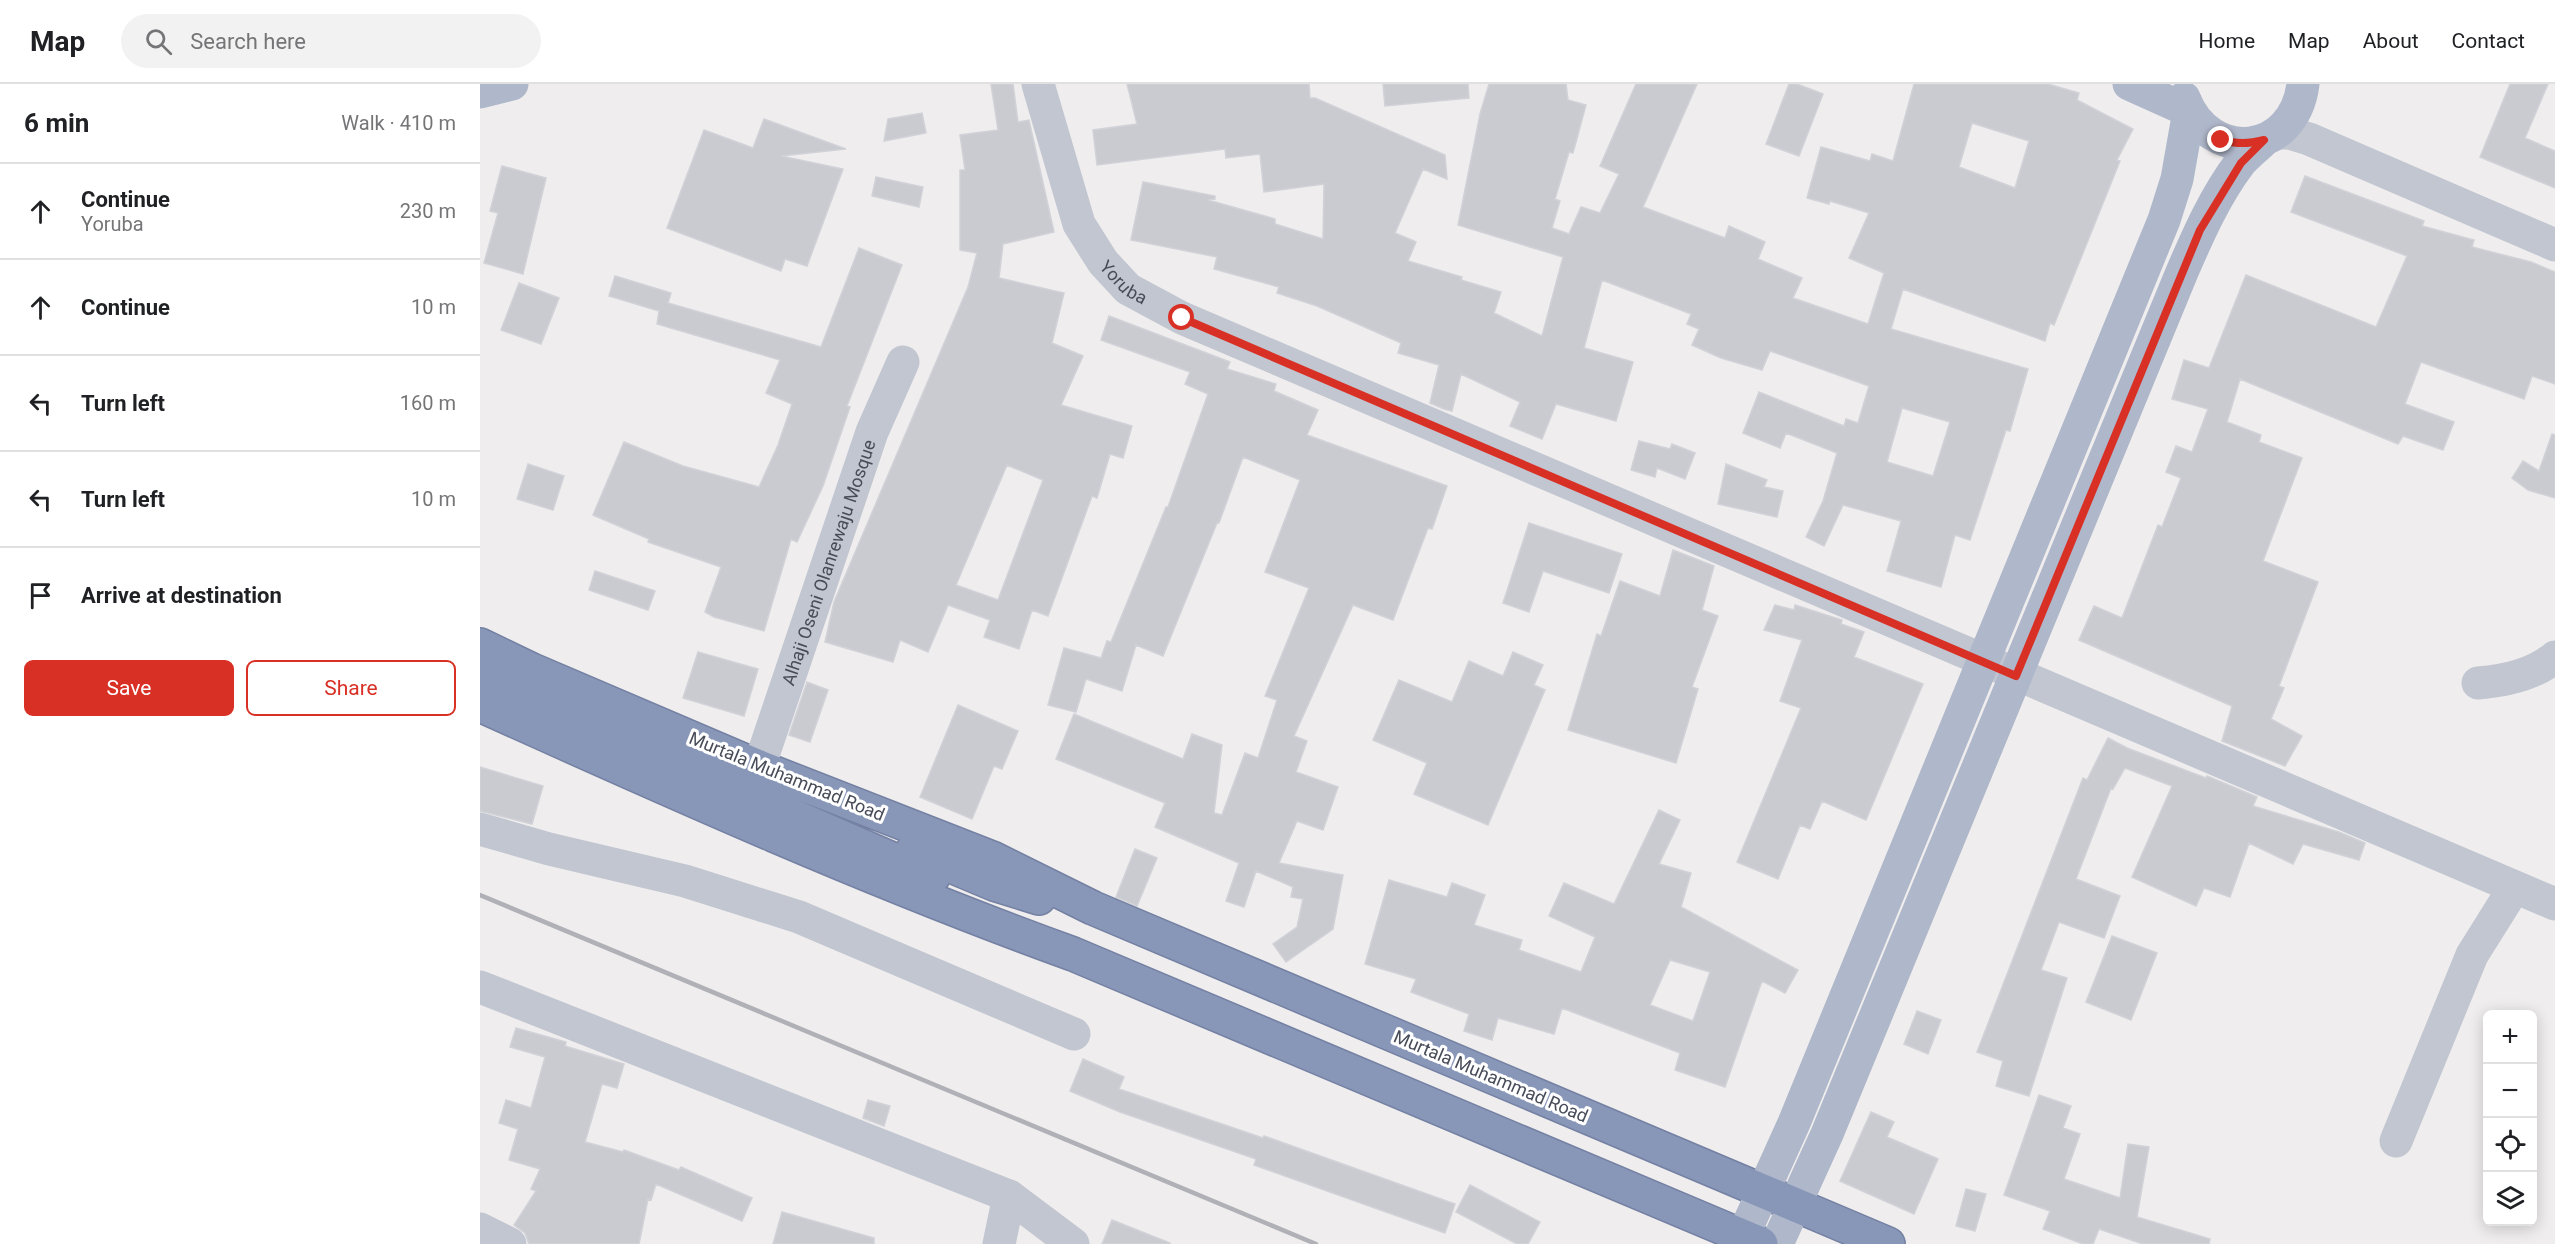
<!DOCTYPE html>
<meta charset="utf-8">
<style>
:root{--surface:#fff;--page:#f2f2f2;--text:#202124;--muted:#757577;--line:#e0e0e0;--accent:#d93025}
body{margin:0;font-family:Roboto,sans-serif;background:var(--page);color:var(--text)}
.controls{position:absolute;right:18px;bottom:18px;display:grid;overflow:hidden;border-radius:9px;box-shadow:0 3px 15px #0003}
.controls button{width:54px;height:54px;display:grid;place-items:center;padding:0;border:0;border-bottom:2px solid var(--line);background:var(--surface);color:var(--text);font:30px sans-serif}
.stop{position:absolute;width:18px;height:18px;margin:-14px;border:4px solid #d93025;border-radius:50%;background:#fff}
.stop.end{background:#d93025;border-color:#fff;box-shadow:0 2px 6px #0008}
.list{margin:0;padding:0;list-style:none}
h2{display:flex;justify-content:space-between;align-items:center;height:78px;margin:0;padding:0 24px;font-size:26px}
h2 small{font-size:20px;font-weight:400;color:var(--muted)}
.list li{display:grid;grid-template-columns:39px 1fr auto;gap:18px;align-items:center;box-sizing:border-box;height:96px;padding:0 24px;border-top:2px solid var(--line)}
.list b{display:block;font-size:22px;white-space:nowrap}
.list p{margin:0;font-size:20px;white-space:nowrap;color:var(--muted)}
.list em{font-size:20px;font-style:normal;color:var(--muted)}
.actions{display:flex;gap:12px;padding:18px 24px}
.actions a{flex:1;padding:14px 0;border:2px solid var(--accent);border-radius:9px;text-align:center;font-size:21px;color:var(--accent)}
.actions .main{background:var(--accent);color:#fff}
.icon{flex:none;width:33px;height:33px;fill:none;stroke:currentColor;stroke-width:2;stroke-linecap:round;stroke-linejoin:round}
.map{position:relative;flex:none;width:2075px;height:1160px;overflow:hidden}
header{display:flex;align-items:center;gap:36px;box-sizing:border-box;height:84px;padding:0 30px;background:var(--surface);border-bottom:2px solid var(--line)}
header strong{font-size:28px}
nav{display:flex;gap:33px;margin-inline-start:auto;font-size:21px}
.search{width:420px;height:54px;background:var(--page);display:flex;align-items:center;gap:15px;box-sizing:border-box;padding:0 21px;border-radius:33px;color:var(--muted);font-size:22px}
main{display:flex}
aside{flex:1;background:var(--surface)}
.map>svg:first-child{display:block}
.building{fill:#cacbd1;stroke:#d1d2d8;stroke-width:1.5;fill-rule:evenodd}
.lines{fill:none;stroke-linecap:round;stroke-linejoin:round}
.highway-casing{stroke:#7481a3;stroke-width:36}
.minor{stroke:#c1c6d1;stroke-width:33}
.major{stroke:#afb7ca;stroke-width:33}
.highway{stroke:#8896b8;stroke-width:33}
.rail{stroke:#b0b1b7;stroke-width:4.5}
.route{stroke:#d93025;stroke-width:8}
.labels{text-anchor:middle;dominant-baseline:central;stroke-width:6;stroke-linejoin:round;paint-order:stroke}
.street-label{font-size:18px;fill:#474c58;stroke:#fff}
</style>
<header>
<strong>Map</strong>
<div class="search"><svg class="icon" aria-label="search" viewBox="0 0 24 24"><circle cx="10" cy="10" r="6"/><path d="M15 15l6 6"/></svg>Search here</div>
<nav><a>Home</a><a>Map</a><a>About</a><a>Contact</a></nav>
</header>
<main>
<aside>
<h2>6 min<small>Walk · 410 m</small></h2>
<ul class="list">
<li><svg class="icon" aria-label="ahead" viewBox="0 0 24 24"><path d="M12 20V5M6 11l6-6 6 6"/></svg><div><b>Continue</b><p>Yoruba</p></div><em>230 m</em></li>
<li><svg class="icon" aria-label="ahead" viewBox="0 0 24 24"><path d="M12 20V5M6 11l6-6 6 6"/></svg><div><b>Continue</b></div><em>10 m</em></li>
<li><svg class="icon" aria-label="left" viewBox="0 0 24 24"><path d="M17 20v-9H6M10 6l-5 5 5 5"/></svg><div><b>Turn left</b></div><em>160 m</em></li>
<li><svg class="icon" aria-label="left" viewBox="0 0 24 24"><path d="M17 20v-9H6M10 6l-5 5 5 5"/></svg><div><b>Turn left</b></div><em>10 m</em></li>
<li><svg class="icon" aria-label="arrive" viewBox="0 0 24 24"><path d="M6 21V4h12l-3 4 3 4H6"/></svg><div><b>Arrive at destination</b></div></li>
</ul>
<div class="actions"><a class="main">Save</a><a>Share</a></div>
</aside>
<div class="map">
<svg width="2075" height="1160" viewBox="0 0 2075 1160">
<rect width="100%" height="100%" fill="#efeded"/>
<!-- building -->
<path class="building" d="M 511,0 L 533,0 L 538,38 L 549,36 L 574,148 L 523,160 L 519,194 L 584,209 L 572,259 L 603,272 L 581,321 L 652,342 L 643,374 L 630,370 L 617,414 L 612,412 L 568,532 L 552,526 L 539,565 L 504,553 L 510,536 L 468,521 L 448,568 L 420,556 L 413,578 L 345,558 L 354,518 L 488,203 L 497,169 L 480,166 L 480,86 L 485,86 L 480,51 L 518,46 ZM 527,381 L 563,396 L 518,516 L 476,501 Z
M 647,0 L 829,0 L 830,14 L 835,14 L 965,71 L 967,95 L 943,85 L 915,149 L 936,158 L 928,177 L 982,193 L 981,196 L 1021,208 L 1014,229 L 1062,252 L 1083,173 L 978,141 L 1000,30 L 1009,0 L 1086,0 L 1088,16 L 1106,21 L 1093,69 L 1089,68 L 1075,115 L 1080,117 L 1072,144 L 1089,150 L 1101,123 L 1120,129 L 1139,90 L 1120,82 L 1156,0 L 1217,0 L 1163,123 L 1245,154 L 1249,142 L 1285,158 L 1278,175 L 1322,194 L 1313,214 L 1388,240 L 1404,189 L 1369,174 L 1389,129 L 1350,117 L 1349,120 L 1327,114 L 1341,63 L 1390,77 L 1392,70 L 1413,77 L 1434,0 L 1568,0 L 1599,9 L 1597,16 L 1653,45 L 1637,76 L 1640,77 L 1574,241 L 1570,239 L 1565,257 L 1423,205 L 1411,245 L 1548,285 L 1530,347 L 1526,346 L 1490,456 L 1475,451 L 1461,503 L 1407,487 L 1421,437 L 1363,421 L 1344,462 L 1326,453 L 1343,417 L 1357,369 L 1306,349 L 1300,364 L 1263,349 L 1279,308 L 1364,342 L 1366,335 L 1378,339 L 1389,302 L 1290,267 L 1282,286 L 1241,274 L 1212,261 L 1219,245 L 1207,240 L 1211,230 L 1122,196 L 1104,264 L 1153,278 L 1136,337 L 1076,320 L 1062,355 L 1030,342 L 1040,318 L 981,290 L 972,327 L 964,325 L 950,319 L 959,281 L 918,269 L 921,259 L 837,222 L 797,209 L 799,203 L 734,185 L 737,173 L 651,156 L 663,98 L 735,112 L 735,115 L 728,116 L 795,135 L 795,140 L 843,155 L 844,100 L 784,108 L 780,70 L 746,74 L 745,65 L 617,81 L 613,46 L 657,40 ZM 1492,39 L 1549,57 L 1535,104 L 1479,83 ZM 1422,324 L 1470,338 L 1453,392 L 1407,378 Z
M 903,0 L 988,0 L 989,14 L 905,22 Z
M 1309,0 L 1317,0 L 1343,10 L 1319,72 L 1286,60 Z
M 2030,0 L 2068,0 L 2045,54 L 2075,67 L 2075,104 L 2000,73 Z
M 442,29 L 446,49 L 404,57 L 408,35 Z
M 284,35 L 366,65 L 301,72 L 363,85 L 327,182 L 305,175 L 301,187 L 187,144 L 224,46 L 273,64 Z
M 22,82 L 66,94 L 43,190 L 4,179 L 18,129 L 10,127 Z
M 1825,92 L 1944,137 L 1942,142 L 1994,156 L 1992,163 L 2051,178 L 2075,188 L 2075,300 L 2052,292 L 2044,315 L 1941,278 L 1925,320 L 1974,338 L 1963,366 L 1923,352 L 1918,360 L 1760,295 L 1747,338 L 1781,351 L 1779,358 L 1822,374 L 1783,477 L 1838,498 L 1799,602 L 1804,604 L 1791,635 L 1822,652 L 1805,682 L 1742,657 L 1752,622 L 1599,556 L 1614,522 L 1642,534 L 1678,441 L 1682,443 L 1701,394 L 1686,388 L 1696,362 L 1712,368 L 1728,325 L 1692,315 L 1704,276 L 1729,284 L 1766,191 L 1896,243 L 1927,172 L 1811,128 Z
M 396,93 L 443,103 L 439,123 L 392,112 Z
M 379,164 L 422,181 L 367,322 L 370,323 L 343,402 L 317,458 L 311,455 L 284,547 L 234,533 L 225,528 L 241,483 L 168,458 L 169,455 L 113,431 L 144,358 L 203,382 L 279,403 L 298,361 L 312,320 L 286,309 L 300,276 L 177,240 L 179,227 L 129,212 L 135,192 L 191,209 L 188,219 L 341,263 Z
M 39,199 L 79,214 L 61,260 L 21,246 Z
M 629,232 L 750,278 L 747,285 L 796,300 L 794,307 L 838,326 L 827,351 L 967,402 L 952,445 L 948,444 L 913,536 L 873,521 L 814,652 L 827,657 L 816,688 L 858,703 L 843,746 L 817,737 L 799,779 L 863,791 L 853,845 L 806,878 L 793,860 L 817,843 L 823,815 L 811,813 L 813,803 L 776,787 L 764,823 L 746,817 L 759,779 L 675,743 L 685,719 L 576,675 L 594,630 L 703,675 L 712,650 L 742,661 L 734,729 L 742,731 L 765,669 L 778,674 L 797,616 L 785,612 L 829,504 L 785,488 L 820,396 L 763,373 L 739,439 L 737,439 L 683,572 L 656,561 L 642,607 L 606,595 L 596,628 L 568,621 L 584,564 L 621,574 L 627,557 L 631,558 L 686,423 L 688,423 L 728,310 L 705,300 L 710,288 L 621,256 Z
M 2072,350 L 2075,351 L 2075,414 L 2048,406 L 2032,394 L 2043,377 L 2059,387 Z
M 1159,357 L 1190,365 L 1192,360 L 1215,369 L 1205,395 L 1177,384 L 1175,393 L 1151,386 Z
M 48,380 L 84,392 L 73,426 L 37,415 Z
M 1246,380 L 1287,396 L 1284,403 L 1303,407 L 1297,433 L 1238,420 Z
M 1049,439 L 1142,470 L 1129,509 L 1063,487 L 1049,528 L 1023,519 Z
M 1193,466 L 1234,482 L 1222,526 L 1238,532 L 1212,603 L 1218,605 L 1196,679 L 1088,646 L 1117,550 L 1121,552 L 1140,497 L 1180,512 Z
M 115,487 L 175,507 L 168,526 L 109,506 Z
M 1295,521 L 1314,526 L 1315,521 L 1362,536 L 1361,540 L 1384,548 L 1374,573 L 1443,600 L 1386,736 L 1342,717 L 1330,745 L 1320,741 L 1298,795 L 1257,778 L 1321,624 L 1300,617 L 1322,556 L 1284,546 Z
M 218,568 L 278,585 L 264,632 L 203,614 Z
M 1033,568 L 1063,581 L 1054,601 L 1065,606 L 1008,741 L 934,710 L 947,679 L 893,656 L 919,596 L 972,618 L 989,577 L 1023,592 Z
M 327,598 L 348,606 L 330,658 L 309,651 Z
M 478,621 L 538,647 L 522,685 L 514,682 L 492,735 L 440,713 Z
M 1628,654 L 1647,664 L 1726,694 L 1727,692 L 1777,713 L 1773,722 L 1859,748 L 1885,759 L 1879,776 L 1823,760 L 1813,780 L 1769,759 L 1750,813 L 1724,804 L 1716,822 L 1652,793 L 1692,702 L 1645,684 L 1633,705 L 1631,704 L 1596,795 L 1640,812 L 1624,854 L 1579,838 L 1561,886 L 1587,894 L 1549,1012 L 1516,1002 L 1523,977 L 1497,968 L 1603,694 L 1607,696 Z
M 0,683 L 63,702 L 52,740 L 0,727 Z
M 1179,726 L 1200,736 L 1179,780 L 1211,789 L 1201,823 L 1318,886 L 1305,909 L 1282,897 L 1245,1003 L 1195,986 L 1200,969 L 1082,924 L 1074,950 L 1018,934 L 1012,956 L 984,947 L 989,930 L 931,908 L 936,895 L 885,880 L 909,796 L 967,813 L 972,799 L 1005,811 L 994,841 L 1042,856 L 1039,866 L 1101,888 L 1115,853 L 1069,832 L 1084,799 L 1134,820 ZM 1190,876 L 1230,888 L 1213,937 L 1170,921 Z
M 655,765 L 677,774 L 657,822 L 636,813 Z
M 1632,852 L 1677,869 L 1651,936 L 1606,918 Z
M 1437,927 L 1461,936 L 1448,970 L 1424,960 Z
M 36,944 L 86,958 L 85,962 L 144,980 L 137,1004 L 122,1000 L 105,1058 L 143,1068 L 144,1066 L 199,1086 L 201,1083 L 272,1114 L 262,1137 L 176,1100 L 171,1116 L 168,1115 L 159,1160 L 49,1160 L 45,1149 L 34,1141 L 56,1107 L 51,1105 L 60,1085 L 29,1076 L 38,1045 L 19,1039 L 26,1016 L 51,1024 L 65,973 L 30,963 Z
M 603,975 L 644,993 L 639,1005 L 783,1054 L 784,1052 L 975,1120 L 965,1149 L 774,1081 L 776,1075 L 640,1028 L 590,1007 Z
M 1559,1011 L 1591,1022 L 1583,1044 L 1600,1050 L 1584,1095 L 1640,1114 L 1648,1060 L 1669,1063 L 1657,1133 L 1730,1155 L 1729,1160 L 1663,1160 L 1619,1145 L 1613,1160 L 1603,1160 L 1563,1145 L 1570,1127 L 1524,1111 Z
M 388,1016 L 410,1022 L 404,1042 L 383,1034 Z
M 1391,1028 L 1414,1038 L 1407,1053 L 1458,1075 L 1434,1130 L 1360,1097 Z
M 990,1101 L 1060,1138 L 1048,1160 L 1037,1160 L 976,1128 Z
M 1486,1105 L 1506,1110 L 1495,1147 L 1476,1142 Z
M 302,1128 L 394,1154 L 394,1160 L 293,1160 Z
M 632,1136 L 690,1159 L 690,1160 L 622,1160 Z"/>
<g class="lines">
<!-- highway casing -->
<g class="highway-casing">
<path id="highway" d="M 0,561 L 52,586 L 279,683 L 512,774 L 613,824 L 1408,1160
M 0,595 L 453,793
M 0,621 C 195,709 391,797 593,870 L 1281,1160
M 433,766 L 514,800 L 559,814"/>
</g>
<!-- minor -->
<g class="minor">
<path id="s1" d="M 558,0 L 599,140 L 623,178 L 648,205 L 702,234 L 2075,820"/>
<path d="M 1797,49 L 1809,49 L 1829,55 L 2075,161"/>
<path d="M 1998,599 C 2024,597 2055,590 2075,573"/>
<path id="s2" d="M 279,683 L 392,348 L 423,278"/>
<path d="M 0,745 L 69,765 L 205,797 L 319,833 L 594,950"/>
<path d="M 0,903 L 529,1112 L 519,1160"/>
<path d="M 1916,1057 L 1992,871 L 2034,804"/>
<path d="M 529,1112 L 593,1160"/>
<path d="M 0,1145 L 30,1160"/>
</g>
<!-- major -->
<path class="major" d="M 0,8 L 32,0
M 1704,14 C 1730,81 1814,72 1823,0
M 1263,1152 L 1314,1039 L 1684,136 L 1697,95 L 1709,27 L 1649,0
M 1297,1160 L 1347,1050 L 1702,188 C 1718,151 1735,112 1760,79 C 1767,71 1776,64 1784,56"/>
<!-- highway -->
<use href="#highway" class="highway"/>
<!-- rail -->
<path class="rail" d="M 0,811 L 836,1160"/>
</g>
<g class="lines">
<!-- route -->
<path class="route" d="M 702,234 L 1536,592 L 1720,146 L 1761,79 L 1784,56 C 1768,60 1757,60 1741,56"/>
</g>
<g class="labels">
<!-- street labels -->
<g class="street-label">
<text stroke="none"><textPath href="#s1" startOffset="220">Yoruba</textPath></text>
<text stroke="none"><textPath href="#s2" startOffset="216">Alhaji Oseni Olanrewaju Mosque</textPath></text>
<text transform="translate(307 692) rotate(22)">Murtala Muhammad Road</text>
<text transform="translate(1011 992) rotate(23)">Murtala Muhammad Road</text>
</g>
</g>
</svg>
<div class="controls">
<button>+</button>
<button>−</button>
<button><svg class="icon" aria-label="locate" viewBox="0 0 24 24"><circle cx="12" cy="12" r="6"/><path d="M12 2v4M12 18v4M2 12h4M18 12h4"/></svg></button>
<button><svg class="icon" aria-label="layers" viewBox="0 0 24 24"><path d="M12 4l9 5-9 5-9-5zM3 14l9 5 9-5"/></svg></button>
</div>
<div class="stop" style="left:702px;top:234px"></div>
<div class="stop end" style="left:1741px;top:56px"></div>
</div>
</main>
